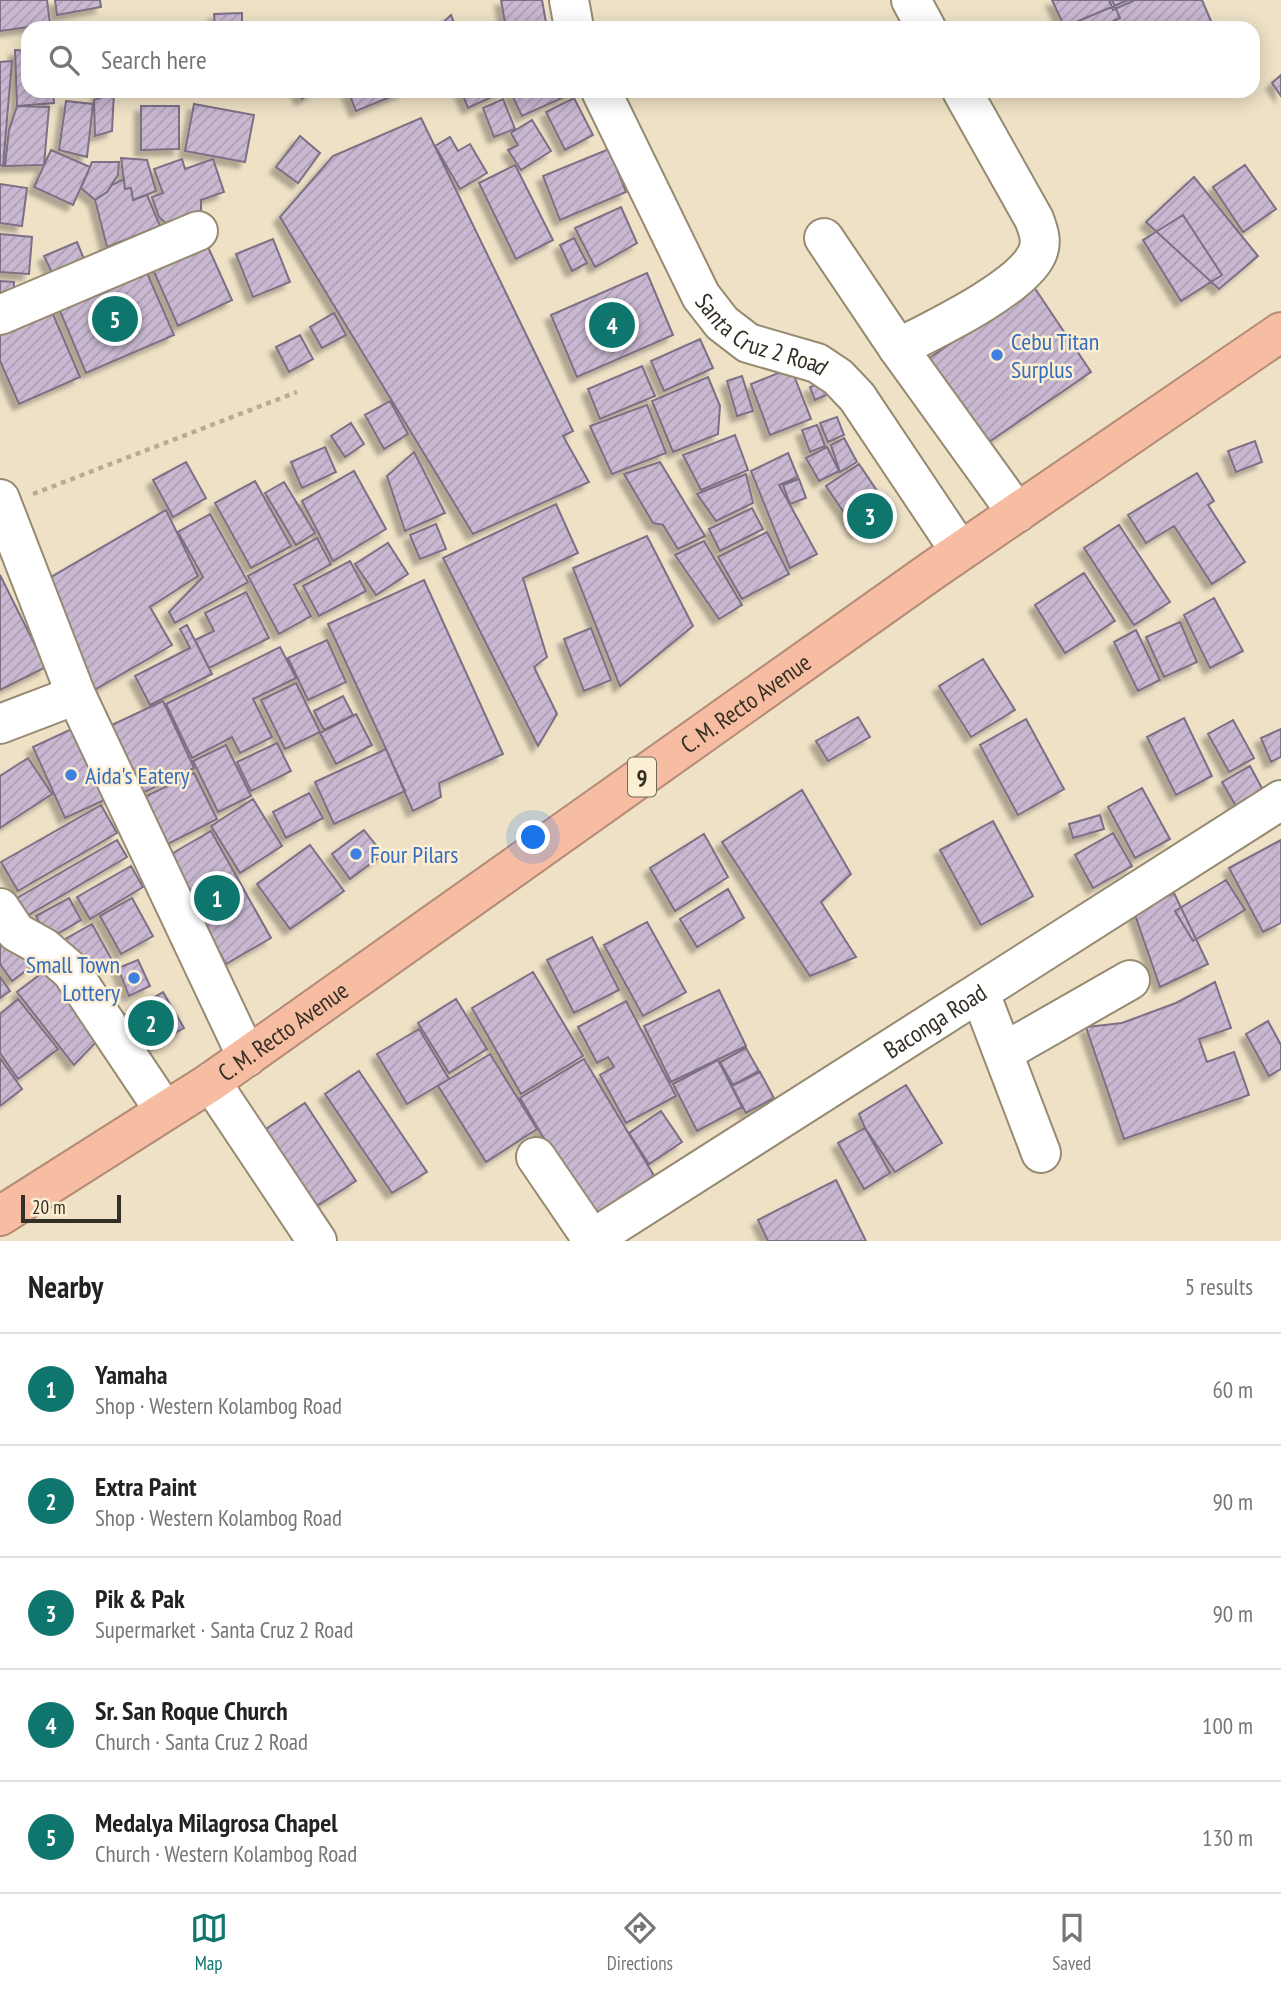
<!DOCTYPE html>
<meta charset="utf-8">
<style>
:root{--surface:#fff;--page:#f6f6f6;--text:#222;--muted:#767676;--line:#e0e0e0;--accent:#0f766e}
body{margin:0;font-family:"PT Sans Narrow",sans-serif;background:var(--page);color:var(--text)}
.scale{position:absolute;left:21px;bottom:18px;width:100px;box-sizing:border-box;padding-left:7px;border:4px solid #342f24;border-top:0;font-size:19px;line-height:24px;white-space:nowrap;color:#342f24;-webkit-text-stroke:5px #fbeed3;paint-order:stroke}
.you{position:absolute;left:534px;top:838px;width:24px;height:24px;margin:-18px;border:5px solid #fff;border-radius:50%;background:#1a73e8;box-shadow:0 0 0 10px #1a73e833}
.badge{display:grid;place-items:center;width:46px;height:46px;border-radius:50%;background:var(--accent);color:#fff;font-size:23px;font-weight:700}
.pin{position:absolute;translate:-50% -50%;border:4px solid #fff;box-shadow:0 2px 7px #0006}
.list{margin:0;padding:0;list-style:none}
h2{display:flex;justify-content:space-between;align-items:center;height:91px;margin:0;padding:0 28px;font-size:30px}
h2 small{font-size:23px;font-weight:400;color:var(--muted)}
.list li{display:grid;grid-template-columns:46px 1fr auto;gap:21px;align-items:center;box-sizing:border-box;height:112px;padding:0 28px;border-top:2px solid var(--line)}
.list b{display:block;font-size:26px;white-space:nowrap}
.list p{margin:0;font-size:23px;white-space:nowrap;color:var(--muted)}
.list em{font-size:23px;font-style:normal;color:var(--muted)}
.icon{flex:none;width:38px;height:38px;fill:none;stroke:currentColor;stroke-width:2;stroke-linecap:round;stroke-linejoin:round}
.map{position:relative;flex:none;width:1281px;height:1241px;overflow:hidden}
.search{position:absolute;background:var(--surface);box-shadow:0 4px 18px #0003;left:21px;right:21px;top:21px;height:77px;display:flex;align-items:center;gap:18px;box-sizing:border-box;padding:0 24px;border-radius:21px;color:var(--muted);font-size:26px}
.sheet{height:651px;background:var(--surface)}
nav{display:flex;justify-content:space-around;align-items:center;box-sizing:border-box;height:98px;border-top:2px solid var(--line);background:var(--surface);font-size:19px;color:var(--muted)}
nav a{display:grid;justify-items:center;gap:4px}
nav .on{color:var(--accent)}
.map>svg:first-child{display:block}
.building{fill:url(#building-hatch);stroke:#7d6f85;stroke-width:2;filter:url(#shadow)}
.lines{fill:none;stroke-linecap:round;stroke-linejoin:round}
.minor-casing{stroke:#968a71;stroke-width:42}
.highway-casing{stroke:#b38b76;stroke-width:42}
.path{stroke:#b6ab95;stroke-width:4.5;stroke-dasharray:5 5;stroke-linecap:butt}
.minor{stroke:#fff;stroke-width:38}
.highway{stroke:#f7bda2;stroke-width:38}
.shop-dot{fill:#3f7fe0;stroke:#fbeed3;stroke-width:2.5}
.labels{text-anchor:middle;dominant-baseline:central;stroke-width:5;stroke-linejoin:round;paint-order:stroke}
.shield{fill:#fbeed3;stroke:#706858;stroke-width:2}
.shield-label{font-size:23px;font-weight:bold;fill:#342f24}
.street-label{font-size:24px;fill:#342f24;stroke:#fbeed3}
.shop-label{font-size:24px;fill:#366cbe;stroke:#fbeed3;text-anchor:start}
</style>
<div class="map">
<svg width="1281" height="1241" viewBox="0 0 1281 1241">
<defs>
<pattern id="building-hatch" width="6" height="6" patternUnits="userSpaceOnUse" patternTransform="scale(1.75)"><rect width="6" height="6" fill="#c8b8d1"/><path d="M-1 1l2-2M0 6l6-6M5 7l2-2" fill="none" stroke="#ac9eb3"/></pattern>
<filter id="shadow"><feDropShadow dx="-6" dy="6" stdDeviation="2" flood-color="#0004"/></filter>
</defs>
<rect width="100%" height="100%" fill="#eee1c6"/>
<!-- building -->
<path class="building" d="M 0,0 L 47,0 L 50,24 L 0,31 Z
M 55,0 L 100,0 L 101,7 L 57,15 Z
M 501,0 L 542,0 L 547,28 L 506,28 Z
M 1052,0 L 1112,0 L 1120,18 L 1099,28 L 1065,28 Z
M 1109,0 L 1135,0 L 1113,10 Z
M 1128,0 L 1202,0 L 1214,28 L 1062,28 Z
M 242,13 L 242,28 L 215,28 L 214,14 Z
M 451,15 L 456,28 L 437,28 Z
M 15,50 L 28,51 L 28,91 L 53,91 L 54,103 L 17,106 Z
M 12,61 L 3,166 L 0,165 L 0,62 Z
M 1281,75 L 1281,96 L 1272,83 Z
M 98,91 L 118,91 L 99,96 Z
M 297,91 L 315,91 L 302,99 Z
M 348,91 L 405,91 L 356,111 Z
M 461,91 L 504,91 L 468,108 Z
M 510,91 L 574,91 L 575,92 L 522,116 Z
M 114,92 L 112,131 L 95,136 L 94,100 Z
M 574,98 L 593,135 L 565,150 L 546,112 Z
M 503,99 L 515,129 L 494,137 L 483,108 Z
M 66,101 L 93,104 L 87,157 L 59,150 Z
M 194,104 L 254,115 L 245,162 L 185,151 Z
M 17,106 L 49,107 L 44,165 L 5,166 L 9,130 Z
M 141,106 L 179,106 L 179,149 L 141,150 Z
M 421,118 L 573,431 L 563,436 L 589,482 L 473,534 L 280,217 L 333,156 Z
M 532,120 L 551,151 L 521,170 L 508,150 L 518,145 L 511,133 Z
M 300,136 L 320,153 L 298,183 L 276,167 Z
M 450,137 L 458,151 L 470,144 L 487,173 L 460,189 L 435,146 Z
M 609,149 L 626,192 L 560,220 L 543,176 Z
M 51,150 L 90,167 L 73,205 L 34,187 Z
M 121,158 L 147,160 L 156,191 L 133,200 L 131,188 L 125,189 Z
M 182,159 L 185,169 L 213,159 L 224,192 L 201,200 L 201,209 L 205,223 L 177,233 L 159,217 L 152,197 L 163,193 L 154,169 Z
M 92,162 L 119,162 L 118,175 L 107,192 L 95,200 L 81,188 Z
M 515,165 L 553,240 L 516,259 L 479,183 Z
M 1245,165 L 1276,209 L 1243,232 L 1213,187 Z
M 1194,177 L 1258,256 L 1219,289 L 1146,222 Z
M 124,179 L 125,189 L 131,188 L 133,200 L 147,195 L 160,226 L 107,247 L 95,200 L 107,192 L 112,185 Z
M 0,184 L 27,188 L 22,226 L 0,223 Z
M 621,207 L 637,243 L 595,267 L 575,228 Z
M 1183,215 L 1222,275 L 1181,301 L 1143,240 Z
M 0,234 L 32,237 L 29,274 L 0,272 Z
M 204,238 L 232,300 L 178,326 L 150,263 Z
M 574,238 L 587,263 L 572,271 L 560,245 Z
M 273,239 L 290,282 L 253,297 L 236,254 Z
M 77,242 L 86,264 L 54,277 L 44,256 Z
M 144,266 L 174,335 L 86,373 L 57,304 Z
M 647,273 L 673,335 L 577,377 L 551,315 Z
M 0,281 L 14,282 L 13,309 L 0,314 Z
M 1034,287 L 1091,372 L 983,446 L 925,361 Z
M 49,305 L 80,377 L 19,404 L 0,361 L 0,327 Z
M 334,313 L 346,335 L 322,348 L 310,327 Z
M 300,335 L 313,359 L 289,372 L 276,347 Z
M 700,339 L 713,368 L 664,391 L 651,361 Z
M 642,366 L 655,396 L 600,419 L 588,389 Z
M 791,368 L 811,419 L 770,435 L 751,384 Z
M 742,376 L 753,411 L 737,416 L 727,381 Z
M 708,377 L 720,406 L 718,434 L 673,452 L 652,401 Z
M 826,381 L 831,393 L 815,400 L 810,387 Z
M 390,401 L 408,434 L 384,449 L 365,415 Z
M 647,405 L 666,453 L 612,474 L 590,426 Z
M 837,417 L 844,435 L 828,442 L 820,423 Z
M 351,423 L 364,444 L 345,457 L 331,436 Z
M 817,425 L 825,446 L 810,452 L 802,430 Z
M 735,435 L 748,470 L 701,490 L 683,455 Z
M 844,438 L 857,462 L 840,472 L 831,445 Z
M 1255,441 L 1262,462 L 1236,472 L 1228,451 Z
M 325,447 L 336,472 L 302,488 L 291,462 Z
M 827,447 L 839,471 L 819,481 L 806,458 Z
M 414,452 L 445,513 L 405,531 L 387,476 Z
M 788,453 L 798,477 L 779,485 L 817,554 L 790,568 L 751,471 Z
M 186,462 L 206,498 L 173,517 L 153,480 Z
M 660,462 L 705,536 L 678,549 L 663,525 L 653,523 L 624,474 Z
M 859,464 L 890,510 L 857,532 L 826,486 Z
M 354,471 L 386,529 L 333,561 L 302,501 Z
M 1197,473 L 1214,501 L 1208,505 L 1245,562 L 1212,584 L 1174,526 L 1146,543 L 1128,515 Z
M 746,474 L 753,503 L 716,521 L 697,494 Z
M 799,479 L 806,498 L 790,504 L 783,485 Z
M 255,481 L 291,546 L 251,568 L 215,503 Z
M 284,482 L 315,533 L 296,545 L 265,493 Z
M 556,504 L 578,553 L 523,578 L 547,657 L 534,667 L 557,714 L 538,746 L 443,558 Z
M 752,508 L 763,529 L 720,551 L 709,529 Z
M 166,510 L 198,576 L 150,607 L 172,645 L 89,693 L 41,583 Z
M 210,514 L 248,582 L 175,623 L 169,612 L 203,577 L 178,532 Z
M 436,524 L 446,549 L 420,559 L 410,535 Z
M 1119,525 L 1170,602 L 1134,625 L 1084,548 Z
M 767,532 L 789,574 L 742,599 L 718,557 Z
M 647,536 L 693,626 L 620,686 L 573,568 Z
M 317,538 L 331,564 L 294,585 L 311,616 L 279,634 L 248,576 Z
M 704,541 L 742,605 L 719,619 L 675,555 Z
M 388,543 L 408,574 L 376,595 L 355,564 Z
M 350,561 L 366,591 L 319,616 L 303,586 Z
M 1084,573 L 1115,621 L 1065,653 L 1035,605 Z
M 0,575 L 46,667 L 0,690 Z
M 424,580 L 503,754 L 439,783 L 441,797 L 413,811 L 386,749 L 328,624 Z
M 246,592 L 269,638 L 209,668 L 195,640 L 214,631 L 205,613 Z
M 1214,598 L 1243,651 L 1210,668 L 1184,615 Z
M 1180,622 L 1197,662 L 1164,677 L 1146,637 Z
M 187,625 L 212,674 L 150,705 L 135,676 L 190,648 L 180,629 Z
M 591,628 L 611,680 L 584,691 L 564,639 Z
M 1136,630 L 1160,680 L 1138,691 L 1114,642 Z
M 327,640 L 346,682 L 308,700 L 288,658 Z
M 280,647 L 296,678 L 253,699 L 272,737 L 240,753 L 232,737 L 192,758 L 166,704 Z
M 983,659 L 1015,710 L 971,737 L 939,686 Z
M 296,683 L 320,732 L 285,749 L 261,700 Z
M 343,696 L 353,715 L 324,730 L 314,711 Z
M 163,701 L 194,768 L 132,798 L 101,730 Z
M 356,714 L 372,745 L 336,764 L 320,733 Z
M 858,717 L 870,737 L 828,761 L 816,741 Z
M 1184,718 L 1212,776 L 1176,795 L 1147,737 Z
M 1026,719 L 1064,789 L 1018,815 L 980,745 Z
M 1233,720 L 1254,758 L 1229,772 L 1208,734 Z
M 78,726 L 111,797 L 65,818 L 33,747 Z
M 1281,729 L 1281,757 L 1271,762 L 1261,738 Z
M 277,743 L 291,771 L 251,791 L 237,762 Z
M 226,745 L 251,796 L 218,812 L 193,761 Z
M 386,749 L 405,791 L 334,824 L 315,782 Z
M 28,758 L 52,794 L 0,828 L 0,776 Z
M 1250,766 L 1264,792 L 1237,808 L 1222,782 Z
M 194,773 L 217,819 L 156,850 L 132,803 Z
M 1142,788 L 1170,839 L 1135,858 L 1108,807 Z
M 802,790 L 851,874 L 821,902 L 856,957 L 810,976 L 722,842 Z
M 309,793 L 323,818 L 286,838 L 273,812 Z
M 253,799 L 282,846 L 240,873 L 211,826 Z
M 101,805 L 117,833 L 18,891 L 1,862 Z
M 1100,815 L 1104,829 L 1073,838 L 1069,824 Z
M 993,821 L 1033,896 L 981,925 L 940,850 Z
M 364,830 L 383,854 L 350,879 L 332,854 Z
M 211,831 L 271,938 L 226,964 L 166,857 Z
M 1113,833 L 1132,866 L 1093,888 L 1075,855 Z
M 704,834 L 728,877 L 675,911 L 650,868 Z
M 117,840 L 127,857 L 15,923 L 5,905 Z
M 1281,840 L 1281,923 L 1263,932 L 1229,868 Z
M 310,845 L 344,891 L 290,929 L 257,884 Z
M 131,866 L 143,887 L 90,919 L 77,897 Z
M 1226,880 L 1245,910 L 1193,941 L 1175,911 Z
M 728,889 L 744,918 L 697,947 L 680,919 Z
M 1174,893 L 1208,964 L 1160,987 L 1134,912 Z
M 69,898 L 81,920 L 48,939 L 36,916 Z
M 132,898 L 153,936 L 121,954 L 100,916 Z
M 0,919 L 32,966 L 12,981 L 0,964 Z
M 647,922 L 686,992 L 643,1016 L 604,945 Z
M 92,924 L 113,962 L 81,980 L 60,942 Z
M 592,937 L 619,990 L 574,1013 L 547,960 Z
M 138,960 L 150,986 L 129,996 L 118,968 Z
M 50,967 L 99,1039 L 74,1065 L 17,992 Z
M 533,972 L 583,1056 L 521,1094 L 472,1008 Z
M 0,977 L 10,991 L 0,998 Z
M 1215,982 L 1231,1028 L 1199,1039 L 1207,1062 L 1234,1052 L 1249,1095 L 1124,1139 L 1086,1027 L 1122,1023 L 1176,1003 Z
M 719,990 L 746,1046 L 671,1082 L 644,1026 Z
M 163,992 L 184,1028 L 140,1054 L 119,1018 Z
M 18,999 L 58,1049 L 18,1079 L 0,1053 L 0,1014 Z
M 456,999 L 487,1049 L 449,1073 L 418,1023 Z
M 626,1001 L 676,1096 L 626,1123 L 600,1075 L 614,1067 L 608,1057 L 597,1063 L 578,1027 Z
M 1268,1021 L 1281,1045 L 1281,1069 L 1269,1076 L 1246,1034 Z
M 419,1029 L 449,1079 L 407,1104 L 377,1054 Z
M 746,1048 L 759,1071 L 733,1085 L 720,1062 Z
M 490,1054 L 537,1129 L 486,1162 L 438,1086 Z
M 0,1058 L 22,1089 L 0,1106 Z
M 584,1059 L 656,1179 L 591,1218 L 520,1098 Z
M 718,1060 L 742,1107 L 697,1131 L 673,1084 Z
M 359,1071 L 427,1172 L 392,1193 L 325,1094 Z
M 760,1072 L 774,1098 L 746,1113 L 732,1086 Z
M 906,1085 L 942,1143 L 895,1172 L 865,1128 L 859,1114 Z
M 305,1103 L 356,1181 L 309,1211 L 260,1133 Z
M 661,1111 L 682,1142 L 649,1164 L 629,1133 Z
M 865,1128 L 890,1173 L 864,1189 L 838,1143 Z
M 836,1180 L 866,1241 L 768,1241 L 758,1220 Z"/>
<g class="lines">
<!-- minor casing -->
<g class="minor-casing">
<g id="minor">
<path d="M 569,0 L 574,28"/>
<path d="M 911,0 L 926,28"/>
<path id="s1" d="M 601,91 L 701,296 L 722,323 L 748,343 L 817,363 L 838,377 L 857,397 L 960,551"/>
<path d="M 824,238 L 898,348 L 1017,513"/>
<path d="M 0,315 L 198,231"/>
<path d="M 898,348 C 933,330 1018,290 1036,256 C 1043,243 1039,232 1034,219 L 962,91"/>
<path d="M 0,499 L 76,695 L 247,1057"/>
<path d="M 0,724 L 76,695"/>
<path d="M 0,908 L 16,932 L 43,947 L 71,971 L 164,1110"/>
<path d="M 980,993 L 1041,1153"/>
<path d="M 1004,1052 L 1130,980"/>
<path d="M 211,1082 L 317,1241"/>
<path d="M 536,1157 L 592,1239"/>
<path id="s2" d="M 589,1241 L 1281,800"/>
</g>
</g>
<!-- highway casing -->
<g class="highway-casing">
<g id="highway">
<path id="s3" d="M 0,1216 L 211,1082 L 933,570 L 1281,332"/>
</g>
</g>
<!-- path -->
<path class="path" d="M 33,494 L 297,392"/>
<!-- minor -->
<use href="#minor" class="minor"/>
<!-- highway -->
<use href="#highway" class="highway"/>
</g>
<!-- markers -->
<g class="shop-dot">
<circle cx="997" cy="355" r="7"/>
<circle cx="71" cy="775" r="7"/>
<circle cx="356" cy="854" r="7"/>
<circle cx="134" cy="978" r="7"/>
</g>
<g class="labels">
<!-- shield labels -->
<rect class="shield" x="628" y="757.5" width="28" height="39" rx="5"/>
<g class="shield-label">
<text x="642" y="777">9</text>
</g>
<!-- street labels -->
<g class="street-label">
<text stroke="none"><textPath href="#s1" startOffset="303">Santa Cruz 2 Road</textPath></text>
<text stroke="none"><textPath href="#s3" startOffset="905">C. M. Recto Avenue</textPath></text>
<text stroke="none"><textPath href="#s2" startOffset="410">Baconga Road</textPath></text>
<text stroke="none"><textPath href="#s3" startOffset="338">C. M. Recto Avenue</textPath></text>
</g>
<!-- shop labels -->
<g class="shop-label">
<text x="1011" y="341">Cebu Titan<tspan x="1011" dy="28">Surplus</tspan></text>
<text x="85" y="775">Aida's Eatery</text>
<text x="370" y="854">Four Pilars</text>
<text x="120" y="964" text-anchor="end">Small Town<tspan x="120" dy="28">Lottery</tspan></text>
</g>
</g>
</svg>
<div class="scale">20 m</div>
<div class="you"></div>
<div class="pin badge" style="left:217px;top:898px">1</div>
<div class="pin badge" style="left:151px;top:1023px">2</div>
<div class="pin badge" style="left:870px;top:516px">3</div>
<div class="pin badge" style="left:612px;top:325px">4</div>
<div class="pin badge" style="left:115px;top:319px">5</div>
<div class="search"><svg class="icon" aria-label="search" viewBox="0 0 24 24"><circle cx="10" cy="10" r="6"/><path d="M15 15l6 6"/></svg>Search here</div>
</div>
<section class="sheet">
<h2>Nearby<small>5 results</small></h2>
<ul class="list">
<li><span class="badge">1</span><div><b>Yamaha</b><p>Shop · Western Kolambog Road</p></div><em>60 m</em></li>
<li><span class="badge">2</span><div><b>Extra Paint</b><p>Shop · Western Kolambog Road</p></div><em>90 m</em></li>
<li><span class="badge">3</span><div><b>Pik &amp; Pak</b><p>Supermarket · Santa Cruz 2 Road</p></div><em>90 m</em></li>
<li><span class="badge">4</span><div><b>Sr. San Roque Church</b><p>Church · Santa Cruz 2 Road</p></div><em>100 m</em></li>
<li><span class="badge">5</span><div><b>Medalya Milagrosa Chapel</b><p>Church · Western Kolambog Road</p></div><em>130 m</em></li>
</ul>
</section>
<nav>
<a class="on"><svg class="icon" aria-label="map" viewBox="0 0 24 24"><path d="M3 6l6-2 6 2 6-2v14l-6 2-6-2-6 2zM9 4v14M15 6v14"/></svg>Map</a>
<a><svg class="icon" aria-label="directions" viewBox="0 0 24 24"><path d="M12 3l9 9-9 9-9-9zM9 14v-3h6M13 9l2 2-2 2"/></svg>Directions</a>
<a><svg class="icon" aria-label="saved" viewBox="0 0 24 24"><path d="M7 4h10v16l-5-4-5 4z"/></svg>Saved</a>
</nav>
